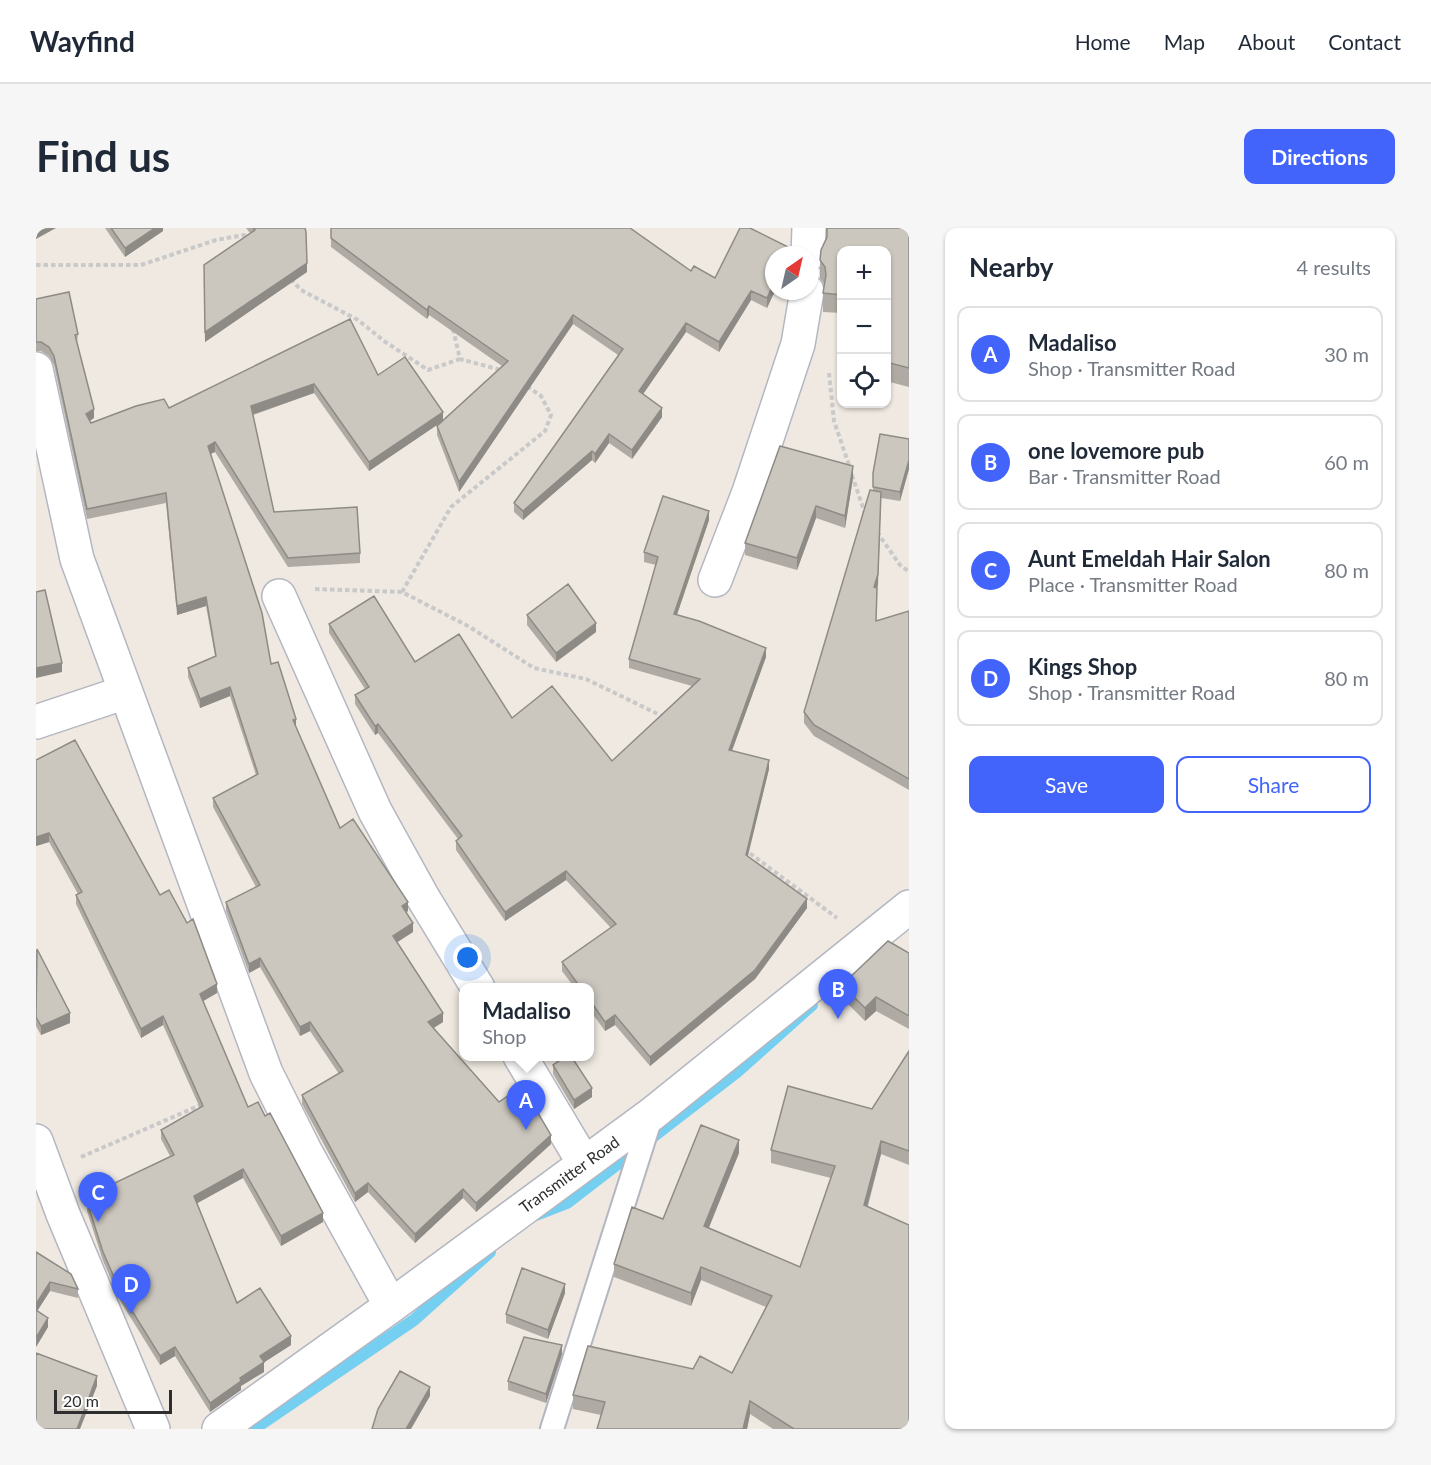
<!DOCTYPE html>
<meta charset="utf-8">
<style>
:root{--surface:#fff;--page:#f6f6f7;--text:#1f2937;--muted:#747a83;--line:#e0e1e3;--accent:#4264fb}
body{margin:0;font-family:Lato,sans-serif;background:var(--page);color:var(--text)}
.controls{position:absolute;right:18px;top:18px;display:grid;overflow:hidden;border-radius:12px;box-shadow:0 2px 4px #0004}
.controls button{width:54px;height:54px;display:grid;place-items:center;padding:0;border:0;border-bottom:2px solid var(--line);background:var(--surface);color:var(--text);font:30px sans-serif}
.compass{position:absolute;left:729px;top:18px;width:54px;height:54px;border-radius:50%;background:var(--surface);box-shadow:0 2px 4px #0004;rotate:34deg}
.scale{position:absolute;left:18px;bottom:15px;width:118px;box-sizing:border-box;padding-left:6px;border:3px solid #2e2e2e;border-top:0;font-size:16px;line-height:21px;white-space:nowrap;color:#2e2e2e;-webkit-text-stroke:4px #fff;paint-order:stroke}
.you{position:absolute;left:432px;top:730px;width:21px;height:21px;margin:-15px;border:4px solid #fff;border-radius:50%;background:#1a73e8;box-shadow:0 0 0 9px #1a73e833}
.badge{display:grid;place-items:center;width:39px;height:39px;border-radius:50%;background:var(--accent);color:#fff;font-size:20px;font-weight:700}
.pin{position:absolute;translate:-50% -50px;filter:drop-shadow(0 2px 3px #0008)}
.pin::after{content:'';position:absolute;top:32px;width:21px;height:18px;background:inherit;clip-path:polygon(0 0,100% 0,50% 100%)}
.popup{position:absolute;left:423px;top:755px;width:135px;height:78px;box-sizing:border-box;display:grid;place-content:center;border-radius:12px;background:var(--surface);filter:drop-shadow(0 2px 4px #0005);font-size:20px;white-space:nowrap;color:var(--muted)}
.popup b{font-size:22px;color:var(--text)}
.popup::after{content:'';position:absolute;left:50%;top:100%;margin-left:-12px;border:12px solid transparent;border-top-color:var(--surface)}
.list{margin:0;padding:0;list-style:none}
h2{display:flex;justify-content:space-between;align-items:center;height:78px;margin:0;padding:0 24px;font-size:26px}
h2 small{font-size:20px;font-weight:400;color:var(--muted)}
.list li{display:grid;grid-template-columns:39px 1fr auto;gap:18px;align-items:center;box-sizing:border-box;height:96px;margin:0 12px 12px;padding:0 12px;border:2px solid var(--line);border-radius:12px}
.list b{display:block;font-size:22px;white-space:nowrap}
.list p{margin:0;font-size:20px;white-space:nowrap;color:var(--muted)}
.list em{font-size:20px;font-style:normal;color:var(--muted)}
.actions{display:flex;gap:12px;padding:18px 24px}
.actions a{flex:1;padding:14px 0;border:2px solid var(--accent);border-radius:12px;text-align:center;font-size:21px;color:var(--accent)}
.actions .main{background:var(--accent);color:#fff}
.icon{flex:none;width:33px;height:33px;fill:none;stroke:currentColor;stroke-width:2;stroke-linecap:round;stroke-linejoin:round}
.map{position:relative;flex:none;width:873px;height:1201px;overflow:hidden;border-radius:12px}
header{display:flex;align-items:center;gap:36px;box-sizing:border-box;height:84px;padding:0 30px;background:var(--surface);border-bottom:2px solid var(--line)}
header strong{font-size:28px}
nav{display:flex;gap:33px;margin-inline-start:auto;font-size:21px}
.intro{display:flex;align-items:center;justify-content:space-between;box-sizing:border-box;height:144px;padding:0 36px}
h1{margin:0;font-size:42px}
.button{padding:15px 27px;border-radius:12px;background:var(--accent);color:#fff;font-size:21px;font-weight:700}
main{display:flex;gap:36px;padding:0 36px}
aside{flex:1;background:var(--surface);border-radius:12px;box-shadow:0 2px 4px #0004}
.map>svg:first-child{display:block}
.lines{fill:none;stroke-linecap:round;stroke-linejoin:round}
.stream{stroke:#75cff0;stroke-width:12}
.lane-casing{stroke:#b4b7c1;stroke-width:26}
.street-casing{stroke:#b4b7c1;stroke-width:36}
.path{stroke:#c9c9c9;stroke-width:4;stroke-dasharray:4.5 3;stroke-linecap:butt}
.lane{stroke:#fff;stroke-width:22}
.street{stroke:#fff;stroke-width:33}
.wall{fill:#afaba4}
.shaded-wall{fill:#8e8b86}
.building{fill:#cbc7bf;stroke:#8e8b86;stroke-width:1.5}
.labels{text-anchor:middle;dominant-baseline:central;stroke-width:4.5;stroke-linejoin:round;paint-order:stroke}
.street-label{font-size:16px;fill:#2e2e2e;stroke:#fff}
</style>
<header>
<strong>Wayfind</strong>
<nav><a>Home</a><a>Map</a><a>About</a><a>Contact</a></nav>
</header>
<div class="intro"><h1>Find us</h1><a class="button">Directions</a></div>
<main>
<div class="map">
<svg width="873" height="1201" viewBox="0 0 873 1201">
<rect width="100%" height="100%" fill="#efe9e1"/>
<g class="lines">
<!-- stream -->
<path class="stream" d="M 500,987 L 531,975 L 701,844 L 776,777
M 218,1201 L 378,1092 L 454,1024"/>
<!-- lane casing -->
<g class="lane-casing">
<path id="lane" d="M 516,1201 L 616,886"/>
</g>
<!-- street casing -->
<g class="street-casing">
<path id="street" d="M 772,27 L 773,0
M 0,141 L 41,331 L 230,845 L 269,923 L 355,1078
M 679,352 L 713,264 L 762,116 L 771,63
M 243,368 L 339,583 L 386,668 L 442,760
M 0,494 L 90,464
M 484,828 L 548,935
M 0,913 L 27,986 L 117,1201
M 183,1201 L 355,1078 L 616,886 L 873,679"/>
</g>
<!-- path -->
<path class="path" d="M 0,37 L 105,37 L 180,12 L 208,7 L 213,10
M 255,51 L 265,62 L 322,92 L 348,113 L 392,142 L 424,131
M 417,101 L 424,131 L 465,142
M 793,145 L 798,193 L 814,240
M 816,247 L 829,286
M 841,304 L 864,337 L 873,344
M 279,361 L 366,364 L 432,398 L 498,440 L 550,451 L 628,489
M 366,364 L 415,279 L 509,203 L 515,187 L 505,168 L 492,159
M 708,621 L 801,690
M 45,929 L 167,876"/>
<!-- lane -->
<use href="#lane" class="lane"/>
<!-- street -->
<use href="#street" class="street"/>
</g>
<!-- wall -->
<path class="wall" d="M 69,0 L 127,0 L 127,3 L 89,29 Z
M 210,0 L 269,0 L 271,44 L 169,114 L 168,37 L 214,5 Z
M 295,0 L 655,43 L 679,50 L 754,27 L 731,80 L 715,72 L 683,124 L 650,104 L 607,166 L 626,189 L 596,231 L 573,215 L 559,235 L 556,232 L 487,292 L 478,284 L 478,275 L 582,127 L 537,96 L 423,264 L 401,207 L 401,198 L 405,194 L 333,243 L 278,165 L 217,187 L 238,284 L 324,325 L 324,335 L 252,339 L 179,224 L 174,226 L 235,436 L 260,500 L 304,600 L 372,683 L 370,684 L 377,704 L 361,714 L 407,794 L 398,800 L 463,874 L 515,916 L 440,984 L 427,970 L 379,1015 L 332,964 L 319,974 L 266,876 L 266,867 L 303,846 L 274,803 L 264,808 L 224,739 L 213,745 L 190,683 L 190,674 L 220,659 L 177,579 L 177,570 L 220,547 L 194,468 L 164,480 L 152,449 L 152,440 L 179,428 L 170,378 L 141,387 L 130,275 L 51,291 L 18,137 L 13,128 L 5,123 L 0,123 L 0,71 L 42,106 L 41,115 L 58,190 L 54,193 L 55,195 L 133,180 L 314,91 L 342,147 L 407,192 L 466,138 L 393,87 L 391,91 L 295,19 Z
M 873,0 L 873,159 L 850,153 L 850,22 L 806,22 L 806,85 L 787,84 L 787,65 L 788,56 L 784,50 L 784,32 L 791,9 Z
M 873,211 L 873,241 L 864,273 L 845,270 L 840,393 L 873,383 L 873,562 L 778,508 L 768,495 L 768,484 L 837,263 L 837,245 Z
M 817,250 L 809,300 L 780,290 L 761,342 L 709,327 L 709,315 Z
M 673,292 L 641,387 L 730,429 L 696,522 L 733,541 L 711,628 L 771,680 L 719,751 L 614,838 L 579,797 L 569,803 L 553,781 L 553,759 L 538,759 L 526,743 L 526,734 L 575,700 L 530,652 L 469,693 L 420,622 L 420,613 L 422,611 L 342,505 L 339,507 L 319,476 L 319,467 L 329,461 L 293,405 L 293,396 L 379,434 L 476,490 L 576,533 L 656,458 L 593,440 L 593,431 L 620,337 L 608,334 L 608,324 Z
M 491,387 L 560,404 L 520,434 L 491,397 Z
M 0,532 L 124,667 L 181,765 L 167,773 L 212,879 L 287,994 L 245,1018 L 207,950 L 161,975 L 201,1075 L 255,1117 L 228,1134 L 228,1144 L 205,1158 L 205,1162 L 174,1184 L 139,1128 L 124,1137 L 85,1074 L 67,1033 L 51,983 L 51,974 L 69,970 L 68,960 L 134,928 L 125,911 L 125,902 L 164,880 L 127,797 L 105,810 L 40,676 L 40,667 L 42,666 L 13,614 L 0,618 Z
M 0,722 L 34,795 L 5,807 L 0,798 Z
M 873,725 L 873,801 L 840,783 L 829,793 L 806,770 L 806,757 Z
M 873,823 L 873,937 L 845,926 L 832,978 L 873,1201 L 737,1201 L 714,1186 L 711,1201 L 561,1201 L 565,1187 L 537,1181 L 537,1167 L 657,1141 L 696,1145 L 730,1079 L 665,1052 L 655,1078 L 578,1049 L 578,1036 L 627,991 L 703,925 L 672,1000 L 764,1039 L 795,950 L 735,935 L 735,922 L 836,881 Z
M 517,837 L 556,869 L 538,881 L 517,846 Z
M 0,1024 L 42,1061 L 42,1070 L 14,1063 L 1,1083 L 12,1099 L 0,1119 Z
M 529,1065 L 512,1111 L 470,1095 L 470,1086 Z
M 526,1126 L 510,1175 L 472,1162 L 472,1153 Z"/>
<!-- shaded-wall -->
<path class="shaded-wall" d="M 3,0 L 20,0 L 0,11 L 0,2 Z
M 119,0 L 127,0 L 127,3 L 89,29 L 89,20 Z
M 271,35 L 271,44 L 169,114 L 169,104 Z
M 738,55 L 739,63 L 731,80 L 731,70 Z
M 715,63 L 715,72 L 683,124 L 683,114 Z
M 393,78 L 393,87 L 391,91 L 391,82 Z
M 537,87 L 537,96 L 423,264 L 423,254 Z
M 650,95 L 650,104 L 603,172 L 603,163 Z
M 278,156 L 278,165 L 215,187 L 215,178 Z
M 626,180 L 626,189 L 596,231 L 596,222 Z
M 58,181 L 58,190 L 50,195 L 50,186 Z
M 407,184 L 407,193 L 333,243 L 333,234 Z
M 573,206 L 573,215 L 559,235 L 559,226 Z
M 179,214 L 179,224 L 172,227 L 172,218 Z
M 556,223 L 556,232 L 487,292 L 487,283 Z
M 873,232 L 873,241 L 864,273 L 864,264 Z
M 817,238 L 817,250 L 809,300 L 809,288 Z
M 845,264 L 842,357 L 838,370 L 838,359 Z
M 780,278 L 780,290 L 761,342 L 761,330 Z
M 673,283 L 673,292 L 638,395 L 638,386 Z
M 170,369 L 170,378 L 141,387 L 141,378 Z
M 560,395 L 560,404 L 520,434 L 520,425 Z
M 730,420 L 730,429 L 693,531 L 693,522 Z
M 26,435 L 26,444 L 0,450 L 0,440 Z
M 194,459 L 194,468 L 164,480 L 164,471 Z
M 260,491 L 260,500 L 257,492 Z
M 342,496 L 342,505 L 339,507 L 339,498 Z
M 733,532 L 733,541 L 710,636 L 710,627 Z
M 13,605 L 13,614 L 0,618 L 0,609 Z
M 530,643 L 530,652 L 469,693 L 469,684 Z
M 771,671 L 771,680 L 719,751 L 614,838 L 614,829 Z
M 372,674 L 372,683 L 366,687 L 366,678 Z
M 377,695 L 377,704 L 357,717 L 357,708 Z
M 224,730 L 224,739 L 213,745 L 213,736 Z
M 181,756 L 181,765 L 164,775 L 164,766 Z
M 840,769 L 840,783 L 829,793 L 829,780 Z
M 34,785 L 34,795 L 5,807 L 5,798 Z
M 407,785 L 407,794 L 392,803 L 392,794 Z
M 579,787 L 579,797 L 569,803 L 569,794 Z
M 127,788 L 127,797 L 105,810 L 105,801 Z
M 274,794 L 274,803 L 264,808 L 264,799 Z
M 556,860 L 556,869 L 538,881 L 538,872 Z
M 515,907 L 515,916 L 440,984 L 440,975 Z
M 703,912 L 703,925 L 668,1012 L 668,998 Z
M 845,913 L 845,926 L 828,990 L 828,977 Z
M 207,941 L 207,950 L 158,977 L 158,968 Z
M 332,955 L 332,964 L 319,974 L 319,965 Z
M 427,961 L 427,970 L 379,1015 L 379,1006 Z
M 287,985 L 287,994 L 245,1018 L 245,1008 Z
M 665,1039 L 665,1052 L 655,1078 L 655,1065 Z
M 14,1054 L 14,1063 L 0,1085 L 0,1076 Z
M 529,1056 L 529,1065 L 512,1111 L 512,1102 Z
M 12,1090 L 12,1099 L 0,1119 L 0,1110 Z
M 255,1108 L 255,1117 L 224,1137 L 224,1128 Z
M 526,1117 L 526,1126 L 510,1175 L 510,1166 Z
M 139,1119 L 139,1128 L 124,1137 L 124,1128 Z
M 228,1134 L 228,1144 L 205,1158 L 205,1162 L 174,1184 L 174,1175 L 204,1150 Z
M 61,1148 L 61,1158 L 44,1201 L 41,1201 Z
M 394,1159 L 394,1168 L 375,1201 L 370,1201 Z
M 714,1173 L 714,1186 L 711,1201 L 707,1201 Z"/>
<!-- building -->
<path class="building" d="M 75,0 L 119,0 L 89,20 Z
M 217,0 L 269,0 L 270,4 L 271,35 L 169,104 L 168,37 L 219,2 Z
M 295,0 L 594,0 L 655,43 L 658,38 L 679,50 L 704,0 L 714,0 L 754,20 L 754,22 L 752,27 L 738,27 L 738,55 L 731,70 L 715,63 L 683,114 L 650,95 L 603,163 L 626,180 L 596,222 L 573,206 L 559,226 L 556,223 L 487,283 L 478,275 L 587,121 L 537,87 L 423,254 L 401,198 L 472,133 L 393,78 L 391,82 L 295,10 Z
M 791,0 L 873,0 L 873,140 L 850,134 L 850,22 L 806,22 L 806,67 L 787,65 L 790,47 L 789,39 L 784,32 L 785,22 L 791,9 Z
M 33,64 L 42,106 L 39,107 L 58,181 L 50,186 L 55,195 L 100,178 L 128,171 L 133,180 L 314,91 L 342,147 L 369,129 L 407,184 L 333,234 L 278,156 L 215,178 L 238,284 L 321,279 L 324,325 L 252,330 L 179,214 L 172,218 L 226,385 L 235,436 L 242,434 L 260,491 L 257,492 L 304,600 L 317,591 L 372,674 L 366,678 L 377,695 L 357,708 L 407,785 L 392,794 L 463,874 L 486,858 L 515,907 L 440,975 L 427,961 L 379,1006 L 332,955 L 319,965 L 266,867 L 307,843 L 274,794 L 264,799 L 224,730 L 213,736 L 190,674 L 224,657 L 177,570 L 222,546 L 194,459 L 164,471 L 152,440 L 180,428 L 170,369 L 141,378 L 130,265 L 51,281 L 18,128 L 13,119 L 5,114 L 0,114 L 0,71 Z
M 844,206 L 873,211 L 873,232 L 864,264 L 837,259 L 837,245 Z
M 744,218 L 817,238 L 809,288 L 780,278 L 761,330 L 709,315 Z
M 834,262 L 845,264 L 842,346 L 838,359 L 841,360 L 840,393 L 873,383 L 873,551 L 778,497 L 768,484 Z
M 627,268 L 673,283 L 638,386 L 663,393 L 730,420 L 693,522 L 733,532 L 710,627 L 771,671 L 719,742 L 614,829 L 579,787 L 569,794 L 553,771 L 553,759 L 544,759 L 526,734 L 580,696 L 530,643 L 469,684 L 420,613 L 426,608 L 342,496 L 339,498 L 319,467 L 333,459 L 293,396 L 338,368 L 379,434 L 423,406 L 476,490 L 516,458 L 576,533 L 664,451 L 593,431 L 622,329 L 608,324 Z
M 532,356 L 560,395 L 520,425 L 491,387 Z
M 9,362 L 26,435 L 0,440 L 0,364 Z
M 39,512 L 124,667 L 133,662 L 151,695 L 157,691 L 181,756 L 164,766 L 212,879 L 222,874 L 229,888 L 234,885 L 287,985 L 245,1008 L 207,941 L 158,968 L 201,1075 L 224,1060 L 255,1108 L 224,1128 L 228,1134 L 204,1150 L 205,1153 L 174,1175 L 139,1119 L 124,1128 L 85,1065 L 67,1024 L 51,974 L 73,969 L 68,960 L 138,927 L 125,902 L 167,878 L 127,788 L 105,801 L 40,667 L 46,664 L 13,605 L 0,609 L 0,532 Z
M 852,713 L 873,725 L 873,788 L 840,769 L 829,780 L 806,757 Z
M 1,721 L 34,785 L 5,798 L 0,789 Z
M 873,823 L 873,923 L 845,913 L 828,977 L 873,997 L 873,1201 L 758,1201 L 714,1173 L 707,1201 L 561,1201 L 569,1174 L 537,1167 L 552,1118 L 657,1141 L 664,1128 L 696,1145 L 736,1068 L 665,1039 L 655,1065 L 578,1036 L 596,979 L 627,991 L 665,897 L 703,912 L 668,998 L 764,1039 L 799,938 L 735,922 L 752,858 L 836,881 Z
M 530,828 L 535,828 L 556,860 L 538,872 L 517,837 Z
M 0,1024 L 35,1046 L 42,1061 L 14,1054 L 0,1076 Z
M 486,1040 L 529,1056 L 512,1102 L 470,1086 Z
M 0,1082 L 12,1090 L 0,1110 Z
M 488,1109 L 526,1117 L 510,1166 L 472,1153 Z
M 0,1125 L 61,1148 L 41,1201 L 0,1201 Z
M 364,1143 L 394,1159 L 370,1201 L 336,1201 L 342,1181 Z"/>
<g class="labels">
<!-- street labels -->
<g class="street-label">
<text transform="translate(533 946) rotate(-36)">Transmitter Road</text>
</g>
</g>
</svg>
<div class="controls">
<button>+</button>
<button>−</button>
<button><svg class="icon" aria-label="locate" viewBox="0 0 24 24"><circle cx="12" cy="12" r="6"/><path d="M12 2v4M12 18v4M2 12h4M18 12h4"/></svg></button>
</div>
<svg class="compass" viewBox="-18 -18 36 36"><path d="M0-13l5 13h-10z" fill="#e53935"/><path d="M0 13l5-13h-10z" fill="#747a83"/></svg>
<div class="scale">20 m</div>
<div class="you"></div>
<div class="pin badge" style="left:490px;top:902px">A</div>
<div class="popup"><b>Madaliso</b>Shop</div>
<div class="pin badge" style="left:802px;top:791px">B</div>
<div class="pin badge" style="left:62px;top:994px">C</div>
<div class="pin badge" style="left:95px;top:1086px">D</div>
</div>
<aside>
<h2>Nearby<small>4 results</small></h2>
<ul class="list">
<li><span class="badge">A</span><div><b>Madaliso</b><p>Shop · Transmitter Road</p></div><em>30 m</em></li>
<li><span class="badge">B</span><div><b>one lovemore pub</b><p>Bar · Transmitter Road</p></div><em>60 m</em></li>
<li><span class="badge">C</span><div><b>Aunt Emeldah Hair Salon</b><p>Place · Transmitter Road</p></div><em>80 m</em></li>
<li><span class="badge">D</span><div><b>Kings Shop</b><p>Shop · Transmitter Road</p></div><em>80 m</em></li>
</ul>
<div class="actions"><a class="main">Save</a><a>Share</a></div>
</aside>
</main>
